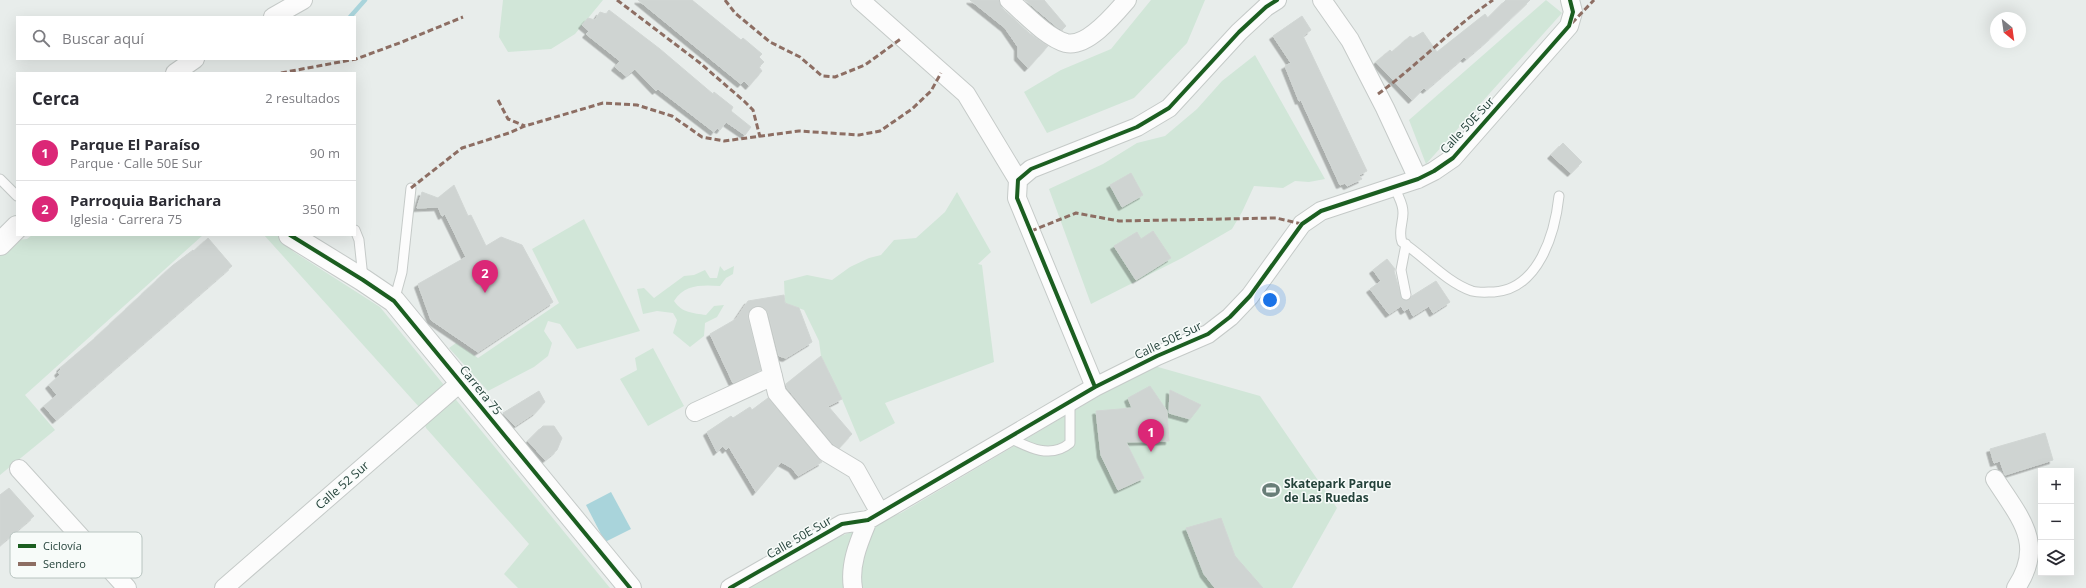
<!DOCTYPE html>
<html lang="es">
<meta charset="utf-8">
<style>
:root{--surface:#fff;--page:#f2f2f3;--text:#2b2b33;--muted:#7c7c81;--line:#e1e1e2;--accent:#db2777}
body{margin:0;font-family:"Open Sans",sans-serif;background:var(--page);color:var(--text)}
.controls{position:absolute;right:12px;bottom:12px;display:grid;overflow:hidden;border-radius:0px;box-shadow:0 4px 16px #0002}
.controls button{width:36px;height:36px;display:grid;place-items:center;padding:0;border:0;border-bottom:1px solid var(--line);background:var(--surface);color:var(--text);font:20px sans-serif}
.compass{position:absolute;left:1990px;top:12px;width:36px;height:36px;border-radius:50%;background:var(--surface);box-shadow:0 4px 16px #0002;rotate:151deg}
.you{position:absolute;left:1270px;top:300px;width:14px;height:14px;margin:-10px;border:3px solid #fff;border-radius:50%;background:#1a73e8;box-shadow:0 0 0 6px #1a73e833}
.badge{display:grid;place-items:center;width:26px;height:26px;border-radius:50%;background:var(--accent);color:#fff;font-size:13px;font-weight:700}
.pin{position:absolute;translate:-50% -33px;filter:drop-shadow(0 1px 2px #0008)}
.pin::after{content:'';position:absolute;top:21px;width:14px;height:12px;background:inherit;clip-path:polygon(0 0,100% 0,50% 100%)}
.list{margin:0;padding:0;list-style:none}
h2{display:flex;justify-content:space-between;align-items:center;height:52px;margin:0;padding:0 16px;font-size:17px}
h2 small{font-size:13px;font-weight:400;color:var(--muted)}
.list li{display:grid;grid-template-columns:26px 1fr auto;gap:12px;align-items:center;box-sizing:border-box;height:56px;padding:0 16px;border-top:1px solid var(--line)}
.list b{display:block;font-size:15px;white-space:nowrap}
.list p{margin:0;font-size:13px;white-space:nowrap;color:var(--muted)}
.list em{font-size:13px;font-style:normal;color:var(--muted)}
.icon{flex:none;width:22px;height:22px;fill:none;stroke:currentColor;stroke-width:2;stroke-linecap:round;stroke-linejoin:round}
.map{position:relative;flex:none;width:2086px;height:588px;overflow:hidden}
.search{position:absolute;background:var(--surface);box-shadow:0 4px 16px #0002;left:16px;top:16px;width:340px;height:44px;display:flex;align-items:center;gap:10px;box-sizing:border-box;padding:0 14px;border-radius:0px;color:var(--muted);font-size:15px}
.panel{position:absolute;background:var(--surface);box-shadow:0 4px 16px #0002;left:16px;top:72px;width:340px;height:164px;border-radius:0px}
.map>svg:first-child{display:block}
.green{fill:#d1e6d8}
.water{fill:#a9d4db}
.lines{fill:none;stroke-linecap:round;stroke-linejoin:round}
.stream{stroke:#a9d4db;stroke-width:4.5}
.building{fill:#cfd4d2;stroke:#d1d6d4;filter:url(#shadow)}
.service-casing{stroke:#c5cac8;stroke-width:11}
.minor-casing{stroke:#c5cac8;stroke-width:20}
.tertiary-casing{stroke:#c5cac8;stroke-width:24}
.service{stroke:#fcfcfc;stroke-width:9}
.minor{stroke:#fcfcfc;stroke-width:18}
.tertiary{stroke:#fcfcfc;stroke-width:22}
.quiet{stroke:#8d6e63;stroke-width:3;stroke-dasharray:6 3;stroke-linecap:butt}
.cycleway-casing{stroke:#f7fbf9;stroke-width:6}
.cycleway{stroke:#1b5e20;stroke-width:4}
.labels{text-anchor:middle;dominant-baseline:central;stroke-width:3;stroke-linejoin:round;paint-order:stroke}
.street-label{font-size:12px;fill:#24423a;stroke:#f7fbf9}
.poi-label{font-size:12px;font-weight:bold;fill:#24423a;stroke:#f7fbf9;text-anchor:start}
.key{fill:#f7fbf9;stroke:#b8c4c0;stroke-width:1}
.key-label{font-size:11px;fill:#24423a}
</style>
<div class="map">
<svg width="2086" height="588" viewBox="0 0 2086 588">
<defs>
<filter id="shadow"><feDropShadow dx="-3.5" dy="3.5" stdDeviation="0" flood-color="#0004"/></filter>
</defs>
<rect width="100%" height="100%" fill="#e8edeb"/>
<!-- green -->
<path class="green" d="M 503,0 L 603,0 L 575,34 L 551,49 L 508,52 L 499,37 Z
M 1151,0 L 1205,0 L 1187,43 L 1134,98 L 1047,133 L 1024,92 L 1061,70 L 1111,49 Z
M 1546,0 L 1562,13 L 1426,164 L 1409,120 Z
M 1255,55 L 1325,179 L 1309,182 L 1295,181 L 1283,188 L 1254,186 L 1242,212 L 1232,229 L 1182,258 L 1091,304 L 1049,189 L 1103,164 L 1137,143 L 1165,136 L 1197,109 L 1222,81 Z
M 957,192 L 991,252 L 978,264 L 982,265 L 994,362 L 885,403 L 895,423 L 860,442 L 842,399 L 821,356 L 819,341 L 804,310 L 785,303 L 784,281 L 807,275 L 832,280 L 850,267 L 869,258 L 881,255 L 894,240 L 916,238 L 945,212 Z
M 584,219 L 640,331 L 577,349 L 560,324 L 548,321 L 544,331 L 552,343 L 548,356 L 534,367 L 488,391 L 449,348 L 456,343 L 478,358 L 559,303 L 532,249 Z
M 32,235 L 203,235 L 25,395 L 55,430 L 0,475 L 0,242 L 27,239 Z
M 264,235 L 277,235 L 294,252 L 380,307 L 610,588 L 518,588 L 504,574 L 529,544 L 426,428 L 420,408 Z
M 720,266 L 724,271 L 734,266 L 733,274 L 726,278 L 720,286 C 702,285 685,284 674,301 C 682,313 693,313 706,315 L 714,306 L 724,305 L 717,317 L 705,323 L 704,336 L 690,347 L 673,333 L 677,320 L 673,313 L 657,311 L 643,314 L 637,289 L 644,288 L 654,298 L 684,276 L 694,275 L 705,270 L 710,278 L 717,278 Z
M 653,348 L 684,406 L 648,426 L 620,379 L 637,370 L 635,358 Z
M 1151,365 L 1260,396 L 1337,508 L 1292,588 L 746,588 L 841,536 L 901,513 Z"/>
<!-- water -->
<path class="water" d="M 611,492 L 631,529 L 605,542 L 586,505 Z"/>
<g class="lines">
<!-- stream -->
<path class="stream" d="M 350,17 L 365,0"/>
</g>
<!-- building -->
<path class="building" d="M 638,0 L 692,0 L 741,40 L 743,38 L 762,54 L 759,57 L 764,62 L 759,67 L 762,71 L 749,86 L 744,81 L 741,84 Z
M 970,0 L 999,0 L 1002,8 L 1029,33 L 1048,46 L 1028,68 L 1018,57 L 1018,47 L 1005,28 Z
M 1025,0 L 1044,0 L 1066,26 L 1062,30 L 1057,27 Z
M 1506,0 L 1530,0 L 1489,39 L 1466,59 L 1464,57 L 1426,90 L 1424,88 L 1412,100 L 1376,62 L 1390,50 L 1392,52 L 1410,36 L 1413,38 L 1423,32 L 1437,52 L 1485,14 L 1488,18 Z
M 609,10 L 660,49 L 713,94 L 714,92 L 733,107 L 731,111 L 751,127 L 745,135 L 726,122 L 720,130 L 717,128 L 714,132 L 658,89 L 656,91 L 635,69 L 626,76 L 615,67 L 620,61 L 586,34 L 589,31 L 582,25 L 588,18 L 595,20 L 600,12 L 606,14 Z
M 1302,16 L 1311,30 L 1303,36 L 1367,171 L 1359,175 L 1362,179 L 1347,186 L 1345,183 L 1340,185 L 1301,100 L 1299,101 L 1285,66 L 1291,63 L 1273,36 Z
M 1563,143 L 1582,162 L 1571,173 L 1551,155 Z
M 1131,173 L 1143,195 L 1122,207 L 1110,185 Z
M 454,185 L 468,216 L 471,215 L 486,246 L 501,237 L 522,245 L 553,302 L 478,352 L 431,320 L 418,284 L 466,257 L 445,214 L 442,216 L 438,207 L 417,208 L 422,192 L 438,198 Z
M 1153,231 L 1171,258 L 1136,280 L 1114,246 L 1137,232 L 1141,239 Z
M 208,238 L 232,266 L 56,420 L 44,406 L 57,395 L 49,385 L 60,375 L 58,372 L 61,369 L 60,368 L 94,339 L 172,266 L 193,250 L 194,251 Z
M 1387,259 L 1395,269 L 1394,271 L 1402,299 L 1410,300 L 1412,296 L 1436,281 L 1450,302 L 1433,313 L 1429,306 L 1413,316 L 1409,308 L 1404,311 L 1401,306 L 1389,314 L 1370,289 L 1381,281 L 1373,270 Z
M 784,295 L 785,303 L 799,308 L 812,342 L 786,358 L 779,356 L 768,313 L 761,306 L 755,306 L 748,313 L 748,318 L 761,370 L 733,383 L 710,334 L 736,319 L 748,301 Z
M 821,356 L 842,399 L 828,406 L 852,434 L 839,448 L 833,444 L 787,388 L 786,384 Z
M 1150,386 L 1167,411 L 1169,441 L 1126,442 L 1144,478 L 1118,490 L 1101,455 L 1096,411 L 1132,408 L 1128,398 Z
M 1170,390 L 1201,405 L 1190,419 L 1169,413 Z
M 539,391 L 545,402 L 536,412 L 515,426 L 503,413 Z
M 768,398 L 822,462 L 798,476 L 792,468 L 781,462 L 756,492 L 729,447 L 726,450 L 723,446 L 717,452 L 707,432 L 731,416 L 733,418 L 750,407 L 752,410 Z
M 543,426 L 554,426 L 562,438 L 557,450 L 545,460 L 528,441 Z
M 2045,433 L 2053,460 L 2005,475 L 2000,461 L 1994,463 L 1990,449 Z
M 9,488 L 34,516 L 0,545 L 0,495 Z
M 1221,518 L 1235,556 L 1263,588 L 1215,588 L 1204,574 L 1186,528 Z"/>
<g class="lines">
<!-- service casing -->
<g class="service-casing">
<path id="service" d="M 0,179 L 17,196
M 1395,186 C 1397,197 1403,201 1403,213 C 1403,224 1398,231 1402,242 C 1425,257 1446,282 1472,291 C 1479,293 1487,292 1494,292 C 1539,289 1555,233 1559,196
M 355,230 L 359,240 L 363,278
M 1406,244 L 1401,270 L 1406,295
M 394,301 L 402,272 L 411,188
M 1010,438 C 1029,448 1051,459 1070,443 L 1070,402"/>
</g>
<!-- minor casing -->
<g class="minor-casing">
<path id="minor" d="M 860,0 L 966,94 L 1018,180
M 1009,0 C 1024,13 1047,38 1066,43 C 1087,48 1115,14 1127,0
M 1322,0 L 1350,40 L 1385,108 L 1418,179
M 273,17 L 303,0
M 175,73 L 195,59
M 758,316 L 777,393 L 826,452 L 856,470 L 880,513
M 1095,387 L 1017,198 L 1018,180 L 1031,169 L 1137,127 L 1169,108 L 1239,32 L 1266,7 L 1277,0
M 695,412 L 773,376
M 19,469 L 127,588
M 1995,479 C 2019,517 2046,543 2016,588
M 224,588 L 461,382
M 730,588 L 842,524 L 868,520 L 1095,387 L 1157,356 L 1208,334 L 1230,317 L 1250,296 L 1302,224 L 1321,211 L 1418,179 L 1434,171 L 1453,158 L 1569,26 L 1573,12 L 1570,0
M 853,588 C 849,564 859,542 868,520"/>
</g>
<!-- tertiary casing -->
<g class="tertiary-casing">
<path id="tertiary" d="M 290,235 L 363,280 L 394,301 L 630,588
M 0,244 L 17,227"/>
</g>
<!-- service -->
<use href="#service" class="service"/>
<!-- minor -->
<use href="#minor" class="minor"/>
<!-- tertiary -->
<use href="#tertiary" class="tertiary"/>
<!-- quiet -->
<path class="quiet" d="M 617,0 L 700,63 L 744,101 L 753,110 L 760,137
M 725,0 L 735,13 L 770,42 L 800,57 L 822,76 L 835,77 L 865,65 L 902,38
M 1572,23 L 1594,0
M 281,73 L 356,59 L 402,42 L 463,17
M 1378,94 C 1418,65 1452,28 1493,0
M 498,100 L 508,119 L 525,126
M 411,188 L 462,148 L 509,133 L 525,126 L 603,103 L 637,105 L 672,116 L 702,137 L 724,141 L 799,131 L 859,135 L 880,131 L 912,109 L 931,91 L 941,73
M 1031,231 L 1076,213 L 1119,221 L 1276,218 L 1302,224"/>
<!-- cycleway casing -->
<g class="cycleway-casing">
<path id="cycleway" d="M 290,235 L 363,280 L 394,301 L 630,588
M 1095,387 L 1017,198 L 1018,180 L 1031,169 L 1137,127 L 1169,108 L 1239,32 L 1266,7 L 1277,0
M 730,588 L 842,524 L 868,520 L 1095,387 L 1157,356 L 1208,334 L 1230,317 L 1250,296 L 1302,224 L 1321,211 L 1418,179 L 1434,171 L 1453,158 L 1569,26 L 1573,12 L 1570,0"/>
</g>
<!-- cycleway -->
<use href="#cycleway" class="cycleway"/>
</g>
<!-- icons -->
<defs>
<g id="stadium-bare" transform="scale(1.38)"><path d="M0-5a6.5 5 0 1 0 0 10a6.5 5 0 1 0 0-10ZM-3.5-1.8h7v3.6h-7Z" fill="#697e78" stroke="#f7fbf9" stroke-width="2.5" paint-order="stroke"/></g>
</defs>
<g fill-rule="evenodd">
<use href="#stadium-bare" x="1271" y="490"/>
</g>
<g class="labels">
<!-- street labels -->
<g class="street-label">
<text transform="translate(1467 125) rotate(-47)">Calle 50E Sur</text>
<text transform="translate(1168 340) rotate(-25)">Calle 50E Sur</text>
<text transform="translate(481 390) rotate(51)">Carrera 75</text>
<text transform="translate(342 485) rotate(-41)">Calle 52 Sur</text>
<text transform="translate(799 537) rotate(-30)">Calle 50E Sur</text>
</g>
<!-- poi labels -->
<g class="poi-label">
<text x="1284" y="483">Skatepark Parque<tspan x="1284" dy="14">de Las Ruedas</tspan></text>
</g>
</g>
<!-- legend -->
<rect x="10" y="532" width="132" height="46" rx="6" class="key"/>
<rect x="18" y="544" width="18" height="4" fill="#1b5e20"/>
<rect x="18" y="562" width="18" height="4" fill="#8d6e63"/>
<g class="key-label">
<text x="43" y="550">Ciclovía</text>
<text x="43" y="568">Sendero</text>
</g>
</svg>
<div class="controls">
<button>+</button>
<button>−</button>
<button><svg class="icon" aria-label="layers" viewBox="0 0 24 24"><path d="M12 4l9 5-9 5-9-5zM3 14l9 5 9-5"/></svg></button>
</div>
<svg class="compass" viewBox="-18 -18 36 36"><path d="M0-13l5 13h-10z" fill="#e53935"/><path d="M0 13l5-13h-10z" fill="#7c7c81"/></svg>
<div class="you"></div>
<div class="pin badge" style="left:1151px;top:452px">1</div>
<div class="pin badge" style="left:485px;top:293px">2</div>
<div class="search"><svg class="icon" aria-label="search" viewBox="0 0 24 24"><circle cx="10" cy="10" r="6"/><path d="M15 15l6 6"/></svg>Buscar aquí</div>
<section class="panel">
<h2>Cerca<small>2 resultados</small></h2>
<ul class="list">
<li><span class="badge">1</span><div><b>Parque El Paraíso</b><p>Parque · Calle 50E Sur</p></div><em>90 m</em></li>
<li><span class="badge">2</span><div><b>Parroquia Barichara</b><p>Iglesia · Carrera 75</p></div><em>350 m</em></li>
</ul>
</section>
</div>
